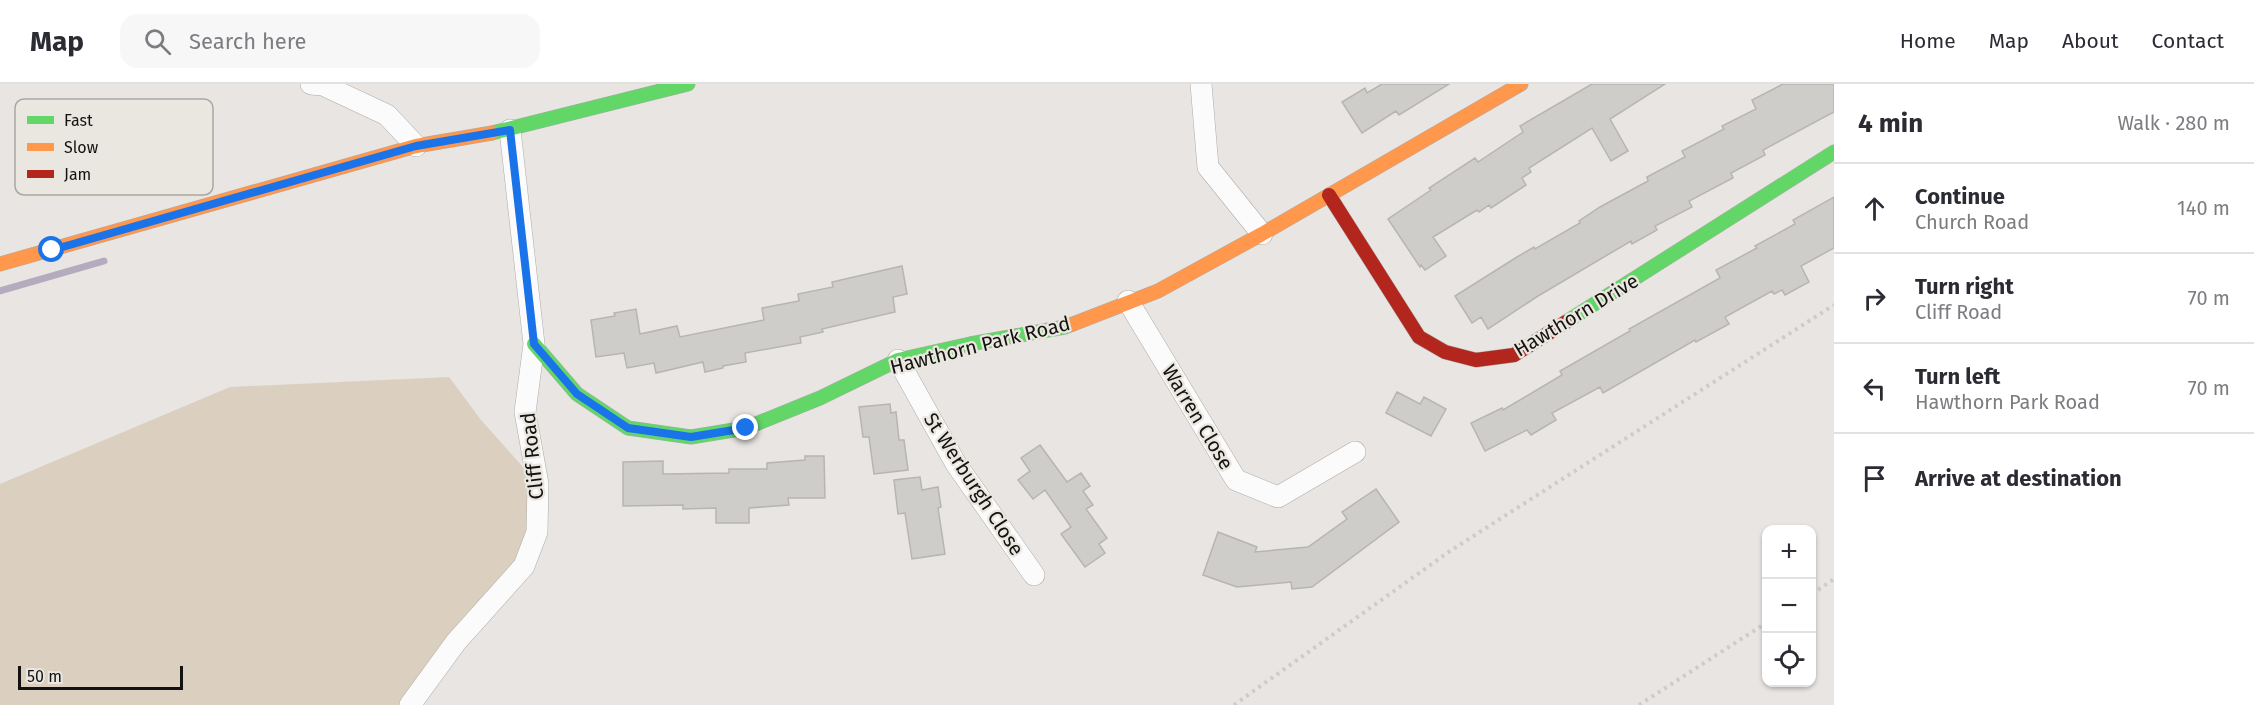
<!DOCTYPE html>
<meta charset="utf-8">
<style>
:root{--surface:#fff;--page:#f7f7f7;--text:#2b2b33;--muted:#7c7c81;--line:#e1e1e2}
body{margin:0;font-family:"Fira Sans",sans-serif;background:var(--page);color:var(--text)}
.controls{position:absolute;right:18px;bottom:18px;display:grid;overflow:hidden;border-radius:12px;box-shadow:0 2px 4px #0004}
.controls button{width:54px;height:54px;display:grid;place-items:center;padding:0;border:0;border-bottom:2px solid var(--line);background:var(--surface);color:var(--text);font:30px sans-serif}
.scale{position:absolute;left:18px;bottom:15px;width:165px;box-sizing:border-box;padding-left:6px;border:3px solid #131210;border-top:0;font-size:16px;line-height:21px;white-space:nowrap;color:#131210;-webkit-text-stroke:4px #eae6e0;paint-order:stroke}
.stop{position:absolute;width:18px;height:18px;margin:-14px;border:4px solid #1a73e8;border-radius:50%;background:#fff}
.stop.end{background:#1a73e8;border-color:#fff;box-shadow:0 2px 6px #0008}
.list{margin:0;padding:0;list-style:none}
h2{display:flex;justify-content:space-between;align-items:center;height:78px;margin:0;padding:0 24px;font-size:26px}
h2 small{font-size:20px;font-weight:400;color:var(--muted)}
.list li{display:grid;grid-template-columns:39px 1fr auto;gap:18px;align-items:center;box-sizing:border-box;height:90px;padding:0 24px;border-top:2px solid var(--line)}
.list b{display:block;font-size:22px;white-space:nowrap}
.list p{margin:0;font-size:20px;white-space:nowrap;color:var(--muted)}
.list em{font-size:20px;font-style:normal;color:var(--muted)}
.icon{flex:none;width:33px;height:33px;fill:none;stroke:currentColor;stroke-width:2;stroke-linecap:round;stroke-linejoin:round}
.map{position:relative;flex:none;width:1834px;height:621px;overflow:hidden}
header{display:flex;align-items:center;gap:36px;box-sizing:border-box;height:84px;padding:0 30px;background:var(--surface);border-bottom:2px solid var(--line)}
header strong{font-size:28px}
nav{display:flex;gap:33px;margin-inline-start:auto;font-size:21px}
.search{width:420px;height:54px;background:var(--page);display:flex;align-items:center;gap:15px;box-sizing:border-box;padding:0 21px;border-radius:18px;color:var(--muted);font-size:22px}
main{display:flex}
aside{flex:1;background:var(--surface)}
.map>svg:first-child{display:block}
.green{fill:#dbcfc0}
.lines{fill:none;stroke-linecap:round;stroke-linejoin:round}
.stream{stroke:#b4abbe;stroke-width:7}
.building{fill:#cfcdca;stroke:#b6b5b2;stroke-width:1.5}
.street-casing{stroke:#aeacaa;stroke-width:22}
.fast-casing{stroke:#aeacaa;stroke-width:15}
.slow-casing{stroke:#aeacaa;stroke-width:15}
.jam-casing{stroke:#aeacaa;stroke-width:15}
.path{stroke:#cdcccb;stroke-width:4;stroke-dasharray:3 4.5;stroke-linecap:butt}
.street{stroke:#fcfbfb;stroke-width:21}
.fast{stroke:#63d668;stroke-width:14}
.slow{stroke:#ff974d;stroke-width:14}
.jam{stroke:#b3261e;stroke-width:14}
.route{stroke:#1a73e8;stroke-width:8}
.labels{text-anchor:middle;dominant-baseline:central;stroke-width:4.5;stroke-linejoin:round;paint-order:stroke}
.street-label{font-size:20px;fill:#131210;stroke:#eae6e0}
.key{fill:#eae6e0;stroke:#aaa6a2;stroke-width:1.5}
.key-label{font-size:16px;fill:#131210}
</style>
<header>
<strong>Map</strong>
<div class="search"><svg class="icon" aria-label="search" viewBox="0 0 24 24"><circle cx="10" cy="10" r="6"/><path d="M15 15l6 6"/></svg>Search here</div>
<nav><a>Home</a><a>Map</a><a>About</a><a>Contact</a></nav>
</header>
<main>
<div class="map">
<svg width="1834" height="621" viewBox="0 0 1834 621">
<rect width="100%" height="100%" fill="#e8e5e2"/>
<!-- green -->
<path class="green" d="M 449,293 L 481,336 L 538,400 L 537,448 L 410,621 L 0,621 L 0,400 L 230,303 Z"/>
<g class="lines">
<!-- stream -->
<path class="stream" d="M 0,207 L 104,177"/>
</g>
<!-- building -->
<path class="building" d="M 1382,0 L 1449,0 L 1399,31 L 1396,27 L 1362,49 L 1342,18 L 1365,4 L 1367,9 Z
M 1592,0 L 1665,0 L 1610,35 L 1628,67 L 1611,77 L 1592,44 L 1529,84 L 1531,88 L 1522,94 L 1526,101 L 1491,124 L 1489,121 L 1479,128 L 1477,126 L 1433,153 L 1446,172 L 1425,186 L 1421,181 L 1420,183 L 1388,135 L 1431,106 L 1429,104 L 1475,74 L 1478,78 L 1523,48 L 1520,42 Z
M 1783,0 L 1834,0 L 1834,28 L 1763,66 L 1765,71 L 1731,89 L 1733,94 L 1689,117 L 1692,123 L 1655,142 L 1657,146 L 1632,160 L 1631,157 L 1538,212 L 1488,245 L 1481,233 L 1472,239 L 1455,212 L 1517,173 L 1534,163 L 1535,165 L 1580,139 L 1579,137 L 1600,123 L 1648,97 L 1647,93 L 1685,73 L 1682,67 L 1724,45 L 1722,42 L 1756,25 L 1752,16 Z
M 1834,113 L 1834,164 L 1801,182 L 1809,198 L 1785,211 L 1782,206 L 1774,210 L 1772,207 L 1725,233 L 1729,240 L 1696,258 L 1695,256 L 1603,309 L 1600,303 L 1552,329 L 1556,336 L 1531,351 L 1527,346 L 1485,367 L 1471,339 L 1502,324 L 1503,326 L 1562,291 L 1560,287 L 1630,247 L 1629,245 L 1720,194 L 1716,186 L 1757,164 L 1755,162 L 1795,140 L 1793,136 Z
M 902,182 L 907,210 L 893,213 L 895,228 L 822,245 L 823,248 L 800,253 L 801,259 L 745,269 L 746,278 L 723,282 L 723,284 L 705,288 L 703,278 L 656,289 L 654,279 L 627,284 L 624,269 L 596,273 L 591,236 L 615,232 L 614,229 L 636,225 L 640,250 L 677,242 L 680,253 L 764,236 L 762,224 L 799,217 L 798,210 L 833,203 L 832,198 Z
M 1397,308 L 1420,320 L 1424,313 L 1446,325 L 1431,352 L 1386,329 Z
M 890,320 L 891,329 L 896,328 L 899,356 L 904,356 L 908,386 L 874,390 L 869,353 L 863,353 L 859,323 Z
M 1040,361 L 1067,398 L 1081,389 L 1090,402 L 1083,407 L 1093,421 L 1086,425 L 1107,454 L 1099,460 L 1105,469 L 1085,483 L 1061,450 L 1071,443 L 1045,406 L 1033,415 L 1018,396 L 1030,387 L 1021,374 Z
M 805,372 L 824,372 L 825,414 L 788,414 L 789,421 L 749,424 L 749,439 L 716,439 L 716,424 L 683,425 L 683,421 L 623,422 L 623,378 L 663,377 L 663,390 L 729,389 L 729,385 L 767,385 L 767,379 L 805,376 Z
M 920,393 L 922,406 L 938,403 L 941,423 L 938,424 L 945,470 L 912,475 L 905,429 L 898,430 L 894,396 Z
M 1376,405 L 1399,438 L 1312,503 L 1292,505 L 1291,498 L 1237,503 L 1203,491 L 1218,448 L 1257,463 L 1255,468 L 1308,463 L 1347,435 L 1342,428 Z"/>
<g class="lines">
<!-- street casing -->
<g class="street-casing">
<path id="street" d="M 311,0 L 323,1 L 387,31 L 416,62
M 1201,0 L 1208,83 L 1262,150
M 1128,217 L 1236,396 L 1278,413 L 1355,368
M 898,276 L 956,380 L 1034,491
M 410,621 L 456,558 L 524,482 L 537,448 L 538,400 L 525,328 L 534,260 L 510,46"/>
</g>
<!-- fast casing -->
<g class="fast-casing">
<path id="fast" d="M 492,49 L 688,0
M 1566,238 L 1834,68
M 534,260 L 577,310 L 628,344 L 691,353 L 746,344 L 820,314 L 898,276 L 970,260 L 1065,243 L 1073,240"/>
</g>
<!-- slow casing -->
<g class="slow-casing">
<path id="slow" d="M 0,180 L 416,62 L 492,49
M 1073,240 L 1158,207 L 1262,150 L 1521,0"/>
</g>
<!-- jam casing -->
<g class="jam-casing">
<path id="jam" d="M 1329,111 L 1419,253 L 1445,268 L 1476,276 L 1514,271 L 1566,238"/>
</g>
<!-- path -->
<path class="path" d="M 1812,510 L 1834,495
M 1234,621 L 1450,467 L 1834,221
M 1639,621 L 1766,539"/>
<!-- street -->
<use href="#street" class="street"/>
<!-- fast -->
<use href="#fast" class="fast"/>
<!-- slow -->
<use href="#slow" class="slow"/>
<!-- jam -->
<use href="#jam" class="jam"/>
</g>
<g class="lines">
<!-- route -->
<path class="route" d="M 52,166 L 416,62 L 510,46 L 534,260 L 577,310 L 628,344 L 691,353 L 746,344"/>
</g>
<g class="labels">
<!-- street labels -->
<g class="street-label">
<text transform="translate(1576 231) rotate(-31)">Hawthorn Drive</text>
<text transform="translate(980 261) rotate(-14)">Hawthorn Park Road</text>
<text transform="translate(1198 333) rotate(59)">Warren Close</text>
<text transform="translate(532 372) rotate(-96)">Cliff Road</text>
<text transform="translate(974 400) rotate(57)">St Werburgh Close</text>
</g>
</g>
<!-- legend -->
<rect x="15" y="15" width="198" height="96" rx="9" class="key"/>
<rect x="27" y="32" width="27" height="8" fill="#63d668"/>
<rect x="27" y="59" width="27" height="8" fill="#ff974d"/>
<rect x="27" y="86" width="27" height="8" fill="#b3261e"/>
<g class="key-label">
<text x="64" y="42">Fast</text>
<text x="64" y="69">Slow</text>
<text x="64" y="96">Jam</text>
</g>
</svg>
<div class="controls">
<button>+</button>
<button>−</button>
<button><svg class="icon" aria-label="locate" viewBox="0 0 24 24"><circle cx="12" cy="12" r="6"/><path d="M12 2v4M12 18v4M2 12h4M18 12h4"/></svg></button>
</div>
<div class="scale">50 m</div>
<div class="stop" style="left:52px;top:166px"></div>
<div class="stop end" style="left:746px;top:344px"></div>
</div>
<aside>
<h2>4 min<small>Walk · 280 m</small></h2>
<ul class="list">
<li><svg class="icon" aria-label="ahead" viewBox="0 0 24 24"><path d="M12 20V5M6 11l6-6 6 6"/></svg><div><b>Continue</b><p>Church Road</p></div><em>140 m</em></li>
<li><svg class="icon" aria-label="right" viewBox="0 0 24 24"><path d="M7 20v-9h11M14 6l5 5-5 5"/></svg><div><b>Turn right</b><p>Cliff Road</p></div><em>70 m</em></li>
<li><svg class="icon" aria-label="left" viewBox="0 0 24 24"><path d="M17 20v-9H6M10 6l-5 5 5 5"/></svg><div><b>Turn left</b><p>Hawthorn Park Road</p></div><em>70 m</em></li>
<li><svg class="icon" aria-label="arrive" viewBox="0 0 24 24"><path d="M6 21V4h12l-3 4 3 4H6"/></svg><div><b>Arrive at destination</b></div></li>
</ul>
</aside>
</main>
